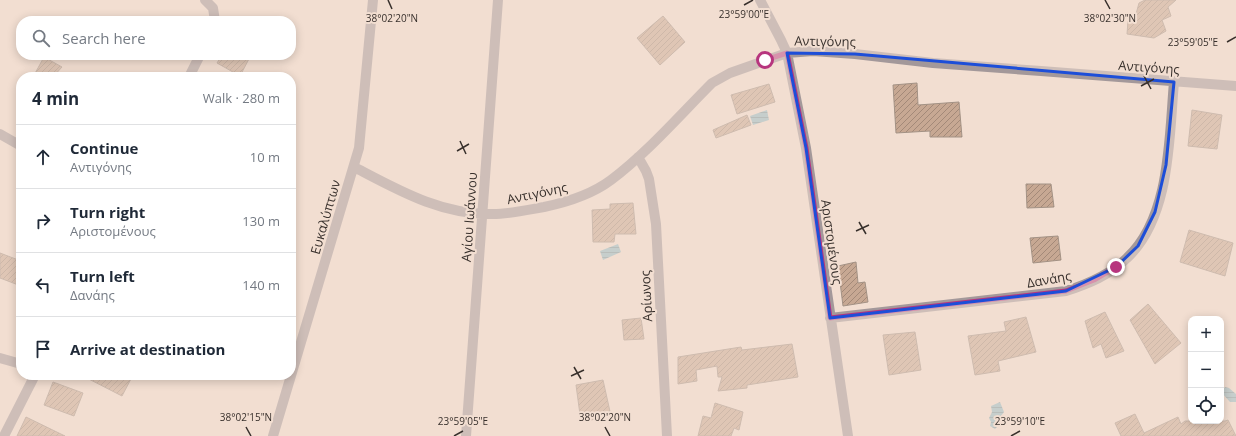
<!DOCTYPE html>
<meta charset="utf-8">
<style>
:root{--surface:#fff;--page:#f6f6f7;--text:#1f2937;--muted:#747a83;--line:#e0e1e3}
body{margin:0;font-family:"Open Sans",sans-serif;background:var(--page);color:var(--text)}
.controls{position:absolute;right:12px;bottom:12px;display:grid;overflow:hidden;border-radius:8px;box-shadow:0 2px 10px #0003}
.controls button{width:36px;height:36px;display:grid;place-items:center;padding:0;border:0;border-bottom:1px solid var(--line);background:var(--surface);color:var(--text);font:20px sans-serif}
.stop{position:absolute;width:12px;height:12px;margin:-9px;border:3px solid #b7357e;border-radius:50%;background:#fff}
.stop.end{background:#b7357e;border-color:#fff;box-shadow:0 1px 4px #0008}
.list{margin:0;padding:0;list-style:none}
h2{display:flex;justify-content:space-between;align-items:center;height:52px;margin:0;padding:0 16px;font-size:17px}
h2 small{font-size:13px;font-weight:400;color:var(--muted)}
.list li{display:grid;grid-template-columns:26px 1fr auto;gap:12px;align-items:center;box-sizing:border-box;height:64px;padding:0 16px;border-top:1px solid var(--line)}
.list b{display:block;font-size:15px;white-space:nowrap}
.list p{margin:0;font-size:13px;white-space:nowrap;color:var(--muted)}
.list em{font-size:13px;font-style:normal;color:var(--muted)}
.icon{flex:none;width:22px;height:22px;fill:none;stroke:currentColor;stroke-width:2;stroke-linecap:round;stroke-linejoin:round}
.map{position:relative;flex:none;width:1236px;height:436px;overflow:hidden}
.search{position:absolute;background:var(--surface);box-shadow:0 2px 10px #0003;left:16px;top:16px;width:280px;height:44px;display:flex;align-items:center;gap:10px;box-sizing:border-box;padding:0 14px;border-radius:16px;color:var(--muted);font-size:15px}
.panel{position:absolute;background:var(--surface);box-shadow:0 2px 10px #0003;left:16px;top:72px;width:280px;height:308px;border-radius:16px}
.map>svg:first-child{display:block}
.water{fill:url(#water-rules)}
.building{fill:url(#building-hatch);stroke:#a39285}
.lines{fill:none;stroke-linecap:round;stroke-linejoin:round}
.minor{stroke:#a3989a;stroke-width:10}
.route{stroke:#b7357e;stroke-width:5}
.marked{fill:none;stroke:#1d4ed8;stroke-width:3;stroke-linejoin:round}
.ticks{fill:none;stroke:#38302c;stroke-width:1.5}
.labels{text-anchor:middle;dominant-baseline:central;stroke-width:4;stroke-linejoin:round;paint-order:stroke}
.street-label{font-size:13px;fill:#38302c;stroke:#f2ded1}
.ticks-label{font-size:10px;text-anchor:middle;fill:#38302c;stroke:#f2ded1;stroke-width:4;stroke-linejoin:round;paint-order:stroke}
</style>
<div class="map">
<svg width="1236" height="436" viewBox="0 0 1236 436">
<defs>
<pattern id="water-rules" width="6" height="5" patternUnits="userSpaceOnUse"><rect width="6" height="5" fill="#91bbc5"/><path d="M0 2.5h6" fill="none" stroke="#7798a0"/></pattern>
<pattern id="building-hatch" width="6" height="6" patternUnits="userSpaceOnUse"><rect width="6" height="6" fill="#c7a893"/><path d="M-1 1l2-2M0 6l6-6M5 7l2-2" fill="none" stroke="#a38978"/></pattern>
</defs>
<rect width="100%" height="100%" fill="#f2ded1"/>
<!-- water -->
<path class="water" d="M 767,110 L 769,120 L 753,125 L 750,116 Z
M 618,244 L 621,252 L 603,260 L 600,251 Z
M 1225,387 L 1229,388 L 1236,394 L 1236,402 L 1230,402 L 1221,392 Z
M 1000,402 L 1004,412 L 1001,416 L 1005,421 L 1000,427 L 997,427 L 995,429 L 990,426 L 991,422 L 989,418 L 992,412 L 991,406 Z"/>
<!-- building -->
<path class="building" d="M 1145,0 L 1176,0 L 1168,7 L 1171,16 L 1162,20 L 1166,31 L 1154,38 L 1127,34 L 1128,21 L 1136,14 L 1139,3 Z
M 663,16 L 685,42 L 660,65 L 637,38 Z
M 222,55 L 251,55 L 240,76 L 217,63 Z
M 44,57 L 62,67 L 53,77 L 33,77 Z
M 917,83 L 918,105 L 959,102 L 962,137 L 930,137 L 930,131 L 896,133 L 893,85 Z
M 769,84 L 775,102 L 737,114 L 731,95 Z
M 1192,110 L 1222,115 L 1217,149 L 1188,146 Z
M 747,115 L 751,125 L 716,138 L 713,130 Z
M 1026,184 L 1051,184 L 1054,207 L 1027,208 Z
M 633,203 L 636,234 L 615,234 L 614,242 L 593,242 L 592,210 L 610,209 L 610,204 Z
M 1189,230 L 1233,243 L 1225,276 L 1180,262 Z
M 1058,236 L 1061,260 L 1033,263 L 1030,238 Z
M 0,253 L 21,261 L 21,286 L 0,278 Z
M 856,262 L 858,283 L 865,282 L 868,302 L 843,306 L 838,266 Z
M 1148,304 L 1181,343 L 1155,364 L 1130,320 Z
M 1105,312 L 1124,351 L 1106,358 L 1101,344 L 1093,348 L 1085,321 Z
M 1026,317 L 1036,352 L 998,361 L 1000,371 L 975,375 L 968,336 L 1006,331 L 1004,322 Z
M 641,318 L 644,339 L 624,340 L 622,320 Z
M 915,332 L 921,370 L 889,375 L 883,335 Z
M 792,344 L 798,377 L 747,385 L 747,388 L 718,391 L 722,377 L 718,377 L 717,366 L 696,370 L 697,381 L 678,384 L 678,357 L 741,347 L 742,350 Z
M 81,375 L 133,375 L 122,396 Z
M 603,380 L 611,416 L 581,422 L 576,385 Z
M 53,382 L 83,393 L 74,416 L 44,405 Z
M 715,403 L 743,412 L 739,430 L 734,428 L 731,436 L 698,436 L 703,416 L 711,418 Z
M 1135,414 L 1144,433 L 1178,417 L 1181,424 L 1185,421 L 1225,421 L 1228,420 L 1236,436 L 1121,436 L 1115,423 Z
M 26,417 L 65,436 L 17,436 Z"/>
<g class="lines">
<!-- minor -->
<path class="minor" d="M 205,0 L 213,8 L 215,21
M 760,0 L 781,40 L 787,53 L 806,148 L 848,436
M 189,77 L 200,55
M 0,134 L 21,146
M 638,157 L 646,171 L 649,179 L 656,224 L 667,436
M 354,167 C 398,190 441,215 493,214 C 510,214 527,210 544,207 C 568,202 591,195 611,180 C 648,152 679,116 712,83 L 730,73 L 787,53 L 813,51 L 855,54 L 933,63 L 1041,71 L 1236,86
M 830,318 L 1066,291 C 1088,284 1110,275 1127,258 C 1171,217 1169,137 1174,82
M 0,358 L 21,364
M 4,436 L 35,375
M 273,436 L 359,148 L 373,0
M 466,436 L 498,0"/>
</g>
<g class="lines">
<!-- route -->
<path class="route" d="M 765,60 L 787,53 L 806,148 L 830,318 L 1066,291 L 1094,280 L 1116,267"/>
</g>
<!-- marked area -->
<path d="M0 0H1236V436H0ZM 787,53 L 855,54 L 1174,82 L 1166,165 L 1155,212 L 1138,246 L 1116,267 L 1066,291 L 830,318 L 806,148 Z" fill="#f2ded1" fill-opacity=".55" fill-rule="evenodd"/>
<path class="marked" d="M 787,53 L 855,54 L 1174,82 L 1166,165 L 1155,212 L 1138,246 L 1116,267 L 1066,291 L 830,318 L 806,148 Z"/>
<!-- ticks -->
<path class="ticks" d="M 388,0 L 392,9M 1105,0 L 1110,9M 744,5 L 753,0M 1227,42 L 1236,37M 1144,76 L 1151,89M 1141,86 L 1154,79M 460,141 L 466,154M 457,151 L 469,144M 859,222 L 866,234M 856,231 L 869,225M 574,367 L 581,379M 571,376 L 584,370M 246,427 L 251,436M 605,427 L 610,436M 454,436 L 463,431M 1011,436 L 1020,431"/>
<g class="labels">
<!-- street labels -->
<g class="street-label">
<text transform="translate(825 41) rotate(1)">Αντιγόνης</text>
<text transform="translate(1149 67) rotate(4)">Αντιγόνης</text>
<text transform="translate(537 193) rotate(-12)">Αντιγόνης</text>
<text transform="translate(325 217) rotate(-74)">Ευκαλύπτων</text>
<text transform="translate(469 217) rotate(-86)">Αγίου Ιωάννου</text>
<text transform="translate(832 242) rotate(82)">Αριστομένους</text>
<text transform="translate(1049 279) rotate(-10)">Δανάης</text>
<text transform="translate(646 296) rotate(-93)">Αρίωνος</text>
</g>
</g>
<g class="ticks-label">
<text x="744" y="18">23°59'00"E</text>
<text x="392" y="22">38°02'20"N</text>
<text x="1110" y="22">38°02'30"N</text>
<text x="1193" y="46">23°59'05"E</text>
<text x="246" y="421">38°02'15"N</text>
<text x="605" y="421">38°02'20"N</text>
<text x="463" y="425">23°59'05"E</text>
<text x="1020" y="425">23°59'10"E</text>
</g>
</svg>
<div class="controls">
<button>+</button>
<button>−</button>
<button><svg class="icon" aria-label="locate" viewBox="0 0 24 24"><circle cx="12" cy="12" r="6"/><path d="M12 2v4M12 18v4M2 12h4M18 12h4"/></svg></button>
</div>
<div class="stop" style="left:765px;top:60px"></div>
<div class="stop end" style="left:1116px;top:267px"></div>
<div class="search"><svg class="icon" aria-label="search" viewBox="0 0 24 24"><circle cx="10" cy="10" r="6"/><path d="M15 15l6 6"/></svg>Search here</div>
<section class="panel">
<h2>4 min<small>Walk · 280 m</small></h2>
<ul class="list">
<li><svg class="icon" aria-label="ahead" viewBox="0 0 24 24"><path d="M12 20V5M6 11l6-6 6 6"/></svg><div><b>Continue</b><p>Αντιγόνης</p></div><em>10 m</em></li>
<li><svg class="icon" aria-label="right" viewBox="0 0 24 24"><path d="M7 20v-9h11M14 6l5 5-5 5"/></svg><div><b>Turn right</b><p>Αριστομένους</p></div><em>130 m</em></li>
<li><svg class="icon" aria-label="left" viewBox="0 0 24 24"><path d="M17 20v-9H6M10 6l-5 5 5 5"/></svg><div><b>Turn left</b><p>Δανάης</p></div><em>140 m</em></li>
<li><svg class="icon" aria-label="arrive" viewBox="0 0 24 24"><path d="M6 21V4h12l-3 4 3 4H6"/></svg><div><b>Arrive at destination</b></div></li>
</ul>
</section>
</div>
